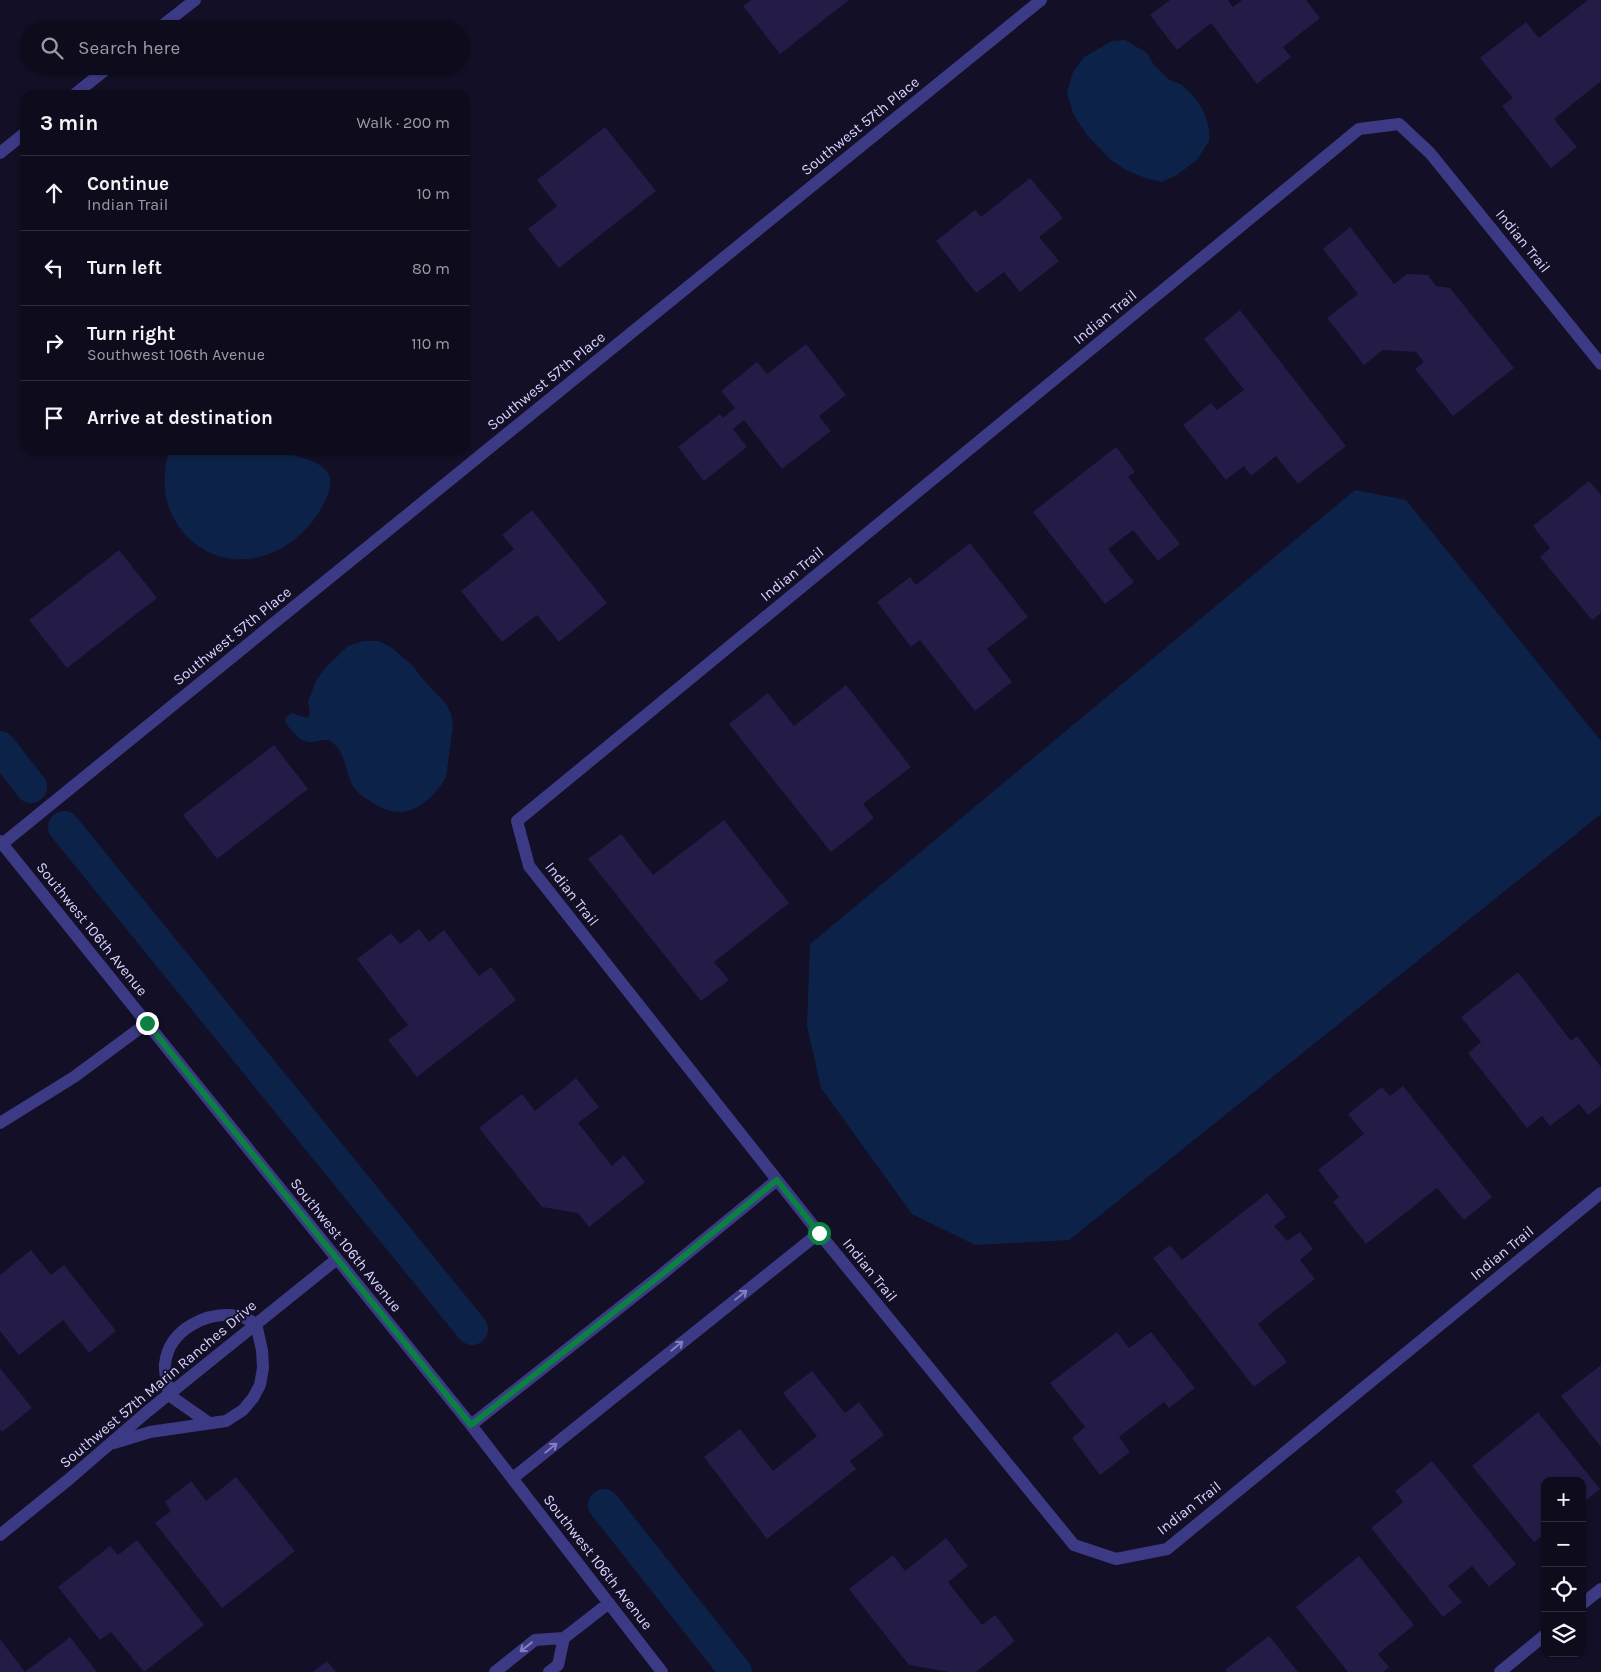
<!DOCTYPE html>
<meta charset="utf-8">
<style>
:root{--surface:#0e0b1c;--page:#171425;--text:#f1f3f6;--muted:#9b9ba3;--line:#2e2b3b}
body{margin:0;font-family:Karla,sans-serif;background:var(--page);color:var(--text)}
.controls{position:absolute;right:15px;bottom:15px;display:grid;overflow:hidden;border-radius:10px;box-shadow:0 1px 4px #0004}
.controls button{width:45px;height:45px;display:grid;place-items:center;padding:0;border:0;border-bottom:1px solid var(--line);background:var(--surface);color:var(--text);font:25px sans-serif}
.stop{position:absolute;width:15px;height:15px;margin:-11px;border:4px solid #0b8043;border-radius:50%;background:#fff}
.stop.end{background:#0b8043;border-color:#fff;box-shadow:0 1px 5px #0008}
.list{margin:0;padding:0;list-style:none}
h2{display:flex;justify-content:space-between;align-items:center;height:65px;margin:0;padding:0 20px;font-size:21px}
h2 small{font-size:16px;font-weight:400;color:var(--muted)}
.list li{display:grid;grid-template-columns:32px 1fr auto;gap:15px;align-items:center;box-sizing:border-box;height:75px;padding:0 20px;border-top:1px solid var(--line)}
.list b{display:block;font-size:19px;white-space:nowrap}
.list p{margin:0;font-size:16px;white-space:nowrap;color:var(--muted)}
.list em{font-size:16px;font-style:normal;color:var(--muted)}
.icon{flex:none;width:28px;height:28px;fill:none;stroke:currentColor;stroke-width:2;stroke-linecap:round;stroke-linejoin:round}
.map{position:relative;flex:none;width:1601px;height:1672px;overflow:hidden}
.search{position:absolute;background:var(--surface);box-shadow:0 1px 4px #0004;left:20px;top:20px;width:450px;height:55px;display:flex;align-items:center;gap:12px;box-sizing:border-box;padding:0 18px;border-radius:28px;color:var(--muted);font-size:19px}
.panel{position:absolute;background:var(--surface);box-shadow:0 1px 4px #0004;left:20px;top:90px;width:450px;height:365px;border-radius:15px}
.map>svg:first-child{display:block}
.water{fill:#0c2248}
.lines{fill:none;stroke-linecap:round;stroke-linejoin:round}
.canal{stroke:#0c2248;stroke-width:32}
.building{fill:#241b47}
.minor{stroke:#3d3a85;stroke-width:12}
.oneway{stroke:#837fbc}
.route{stroke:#0b8043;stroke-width:6}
.labels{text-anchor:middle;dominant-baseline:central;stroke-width:4;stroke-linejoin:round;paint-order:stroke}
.street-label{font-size:15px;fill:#d9d4ff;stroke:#130f26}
</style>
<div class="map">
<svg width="1601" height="1672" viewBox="0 0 1601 1672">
<rect width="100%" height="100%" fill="#130f26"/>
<!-- water -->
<path class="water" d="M 1125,40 L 1147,53 L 1154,65 L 1168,79 L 1182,85 L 1195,98 L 1204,112 L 1209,128 L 1209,141 L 1197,160 L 1177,175 L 1162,182 L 1145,178 L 1126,170 L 1111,160 L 1086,134 L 1073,113 L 1067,93 L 1072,74 L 1084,57 L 1112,41 Z
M 169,450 C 196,450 222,450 249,450 C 259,450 273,448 283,450 C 286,451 290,453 293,455 C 305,459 327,463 330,478 C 332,490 324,504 318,514 C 286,561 224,579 183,532 C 163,508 161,480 169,450 Z
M 1355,490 L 1406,500 L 1601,741 L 1601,814 L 1069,1240 L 975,1245 L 912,1214 L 821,1088 L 807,1026 L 810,944 Z
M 363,641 L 378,641 L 391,647 L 413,666 L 422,678 L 446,704 L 451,713 L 453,726 L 446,777 C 438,792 421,810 402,812 C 392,813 378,807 370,801 C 365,798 359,794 355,789 C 345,776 347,755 334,744 C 326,736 318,743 308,742 C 298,740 291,730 285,722 L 286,717 L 292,713 L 307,718 L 310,715 L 308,701 L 316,681 L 325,668 L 348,646 Z"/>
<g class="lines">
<!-- canal -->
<path class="canal" d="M 0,747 L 31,787
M 64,827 L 472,1329
M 604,1505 L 736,1672"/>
</g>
<!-- building -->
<path class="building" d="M 751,0 L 849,0 L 780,54 L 743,6 Z
M 1170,0 L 1228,0 L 1233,7 L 1242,0 L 1306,0 L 1320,18 L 1283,47 L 1291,57 L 1257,84 L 1211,23 L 1177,50 L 1150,15 Z
M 1588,0 L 1601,0 L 1601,81 L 1554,119 L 1577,147 L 1551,168 L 1502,106 L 1513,98 L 1480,58 L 1526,22 L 1539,38 Z
M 605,127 L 656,191 L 559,268 L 528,229 L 557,206 L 537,180 Z
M 1030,178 L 1063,218 L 1039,237 L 1059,261 L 1020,292 L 1004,272 L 976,293 L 936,241 L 975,210 L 981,217 Z
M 1350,227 L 1394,284 L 1407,274 L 1428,275 L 1436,286 L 1450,288 L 1514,368 L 1453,416 L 1415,369 L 1424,362 L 1416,352 L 1383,350 L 1364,365 L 1327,318 L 1358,294 L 1323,249 Z
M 1240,310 L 1346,446 L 1298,484 L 1276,456 L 1251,476 L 1244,466 L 1226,480 L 1183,425 L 1211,403 L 1217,410 L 1244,390 L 1204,339 Z
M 806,344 L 846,395 L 819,416 L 831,431 L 782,469 L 744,420 L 733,429 L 747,447 L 704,481 L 678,447 L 720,414 L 723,418 L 735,408 L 721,391 L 757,362 L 767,374 Z
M 1116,447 L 1135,472 L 1128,477 L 1180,544 L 1158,561 L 1133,530 L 1108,549 L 1134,582 L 1105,604 L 1033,512 Z
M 1589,481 L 1601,495 L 1601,613 L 1592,620 L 1540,557 L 1550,548 L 1533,526 Z
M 532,510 L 607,603 L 559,642 L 537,615 L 502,642 L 461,591 L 514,549 L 502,535 Z
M 970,543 L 1028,617 L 987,649 L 1012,682 L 975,711 L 920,640 L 911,647 L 877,602 L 910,577 L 916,585 Z
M 119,550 L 157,598 L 67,668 L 29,620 Z
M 846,685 L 911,767 L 863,804 L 874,818 L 831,852 L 729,724 L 768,693 L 794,726 Z
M 274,745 L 308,789 L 217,859 L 183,815 Z
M 724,820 L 789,903 L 714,962 L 729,980 L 701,1001 L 588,859 L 621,834 L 653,875 Z
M 419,929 L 429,942 L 444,930 L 479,976 L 491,967 L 516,1000 L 417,1077 L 388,1040 L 408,1025 L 357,959 L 391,933 L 400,944 Z
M 1518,972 L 1571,1041 L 1577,1036 L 1601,1067 L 1601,1105 L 1588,1115 L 1579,1104 L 1550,1126 L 1542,1116 L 1527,1128 L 1468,1053 L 1481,1042 L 1461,1017 Z
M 576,1078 L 599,1107 L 578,1123 L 612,1166 L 624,1155 L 645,1182 L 589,1227 L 578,1213 L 542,1207 L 479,1128 L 522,1094 L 535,1111 Z
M 1403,1086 L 1492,1197 L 1464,1220 L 1437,1188 L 1366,1244 L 1333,1202 L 1339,1197 L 1318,1170 L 1364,1134 L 1348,1114 L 1382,1087 L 1390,1096 Z
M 1267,1193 L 1286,1217 L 1274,1226 L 1287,1241 L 1300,1232 L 1313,1249 L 1300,1260 L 1315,1279 L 1258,1324 L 1287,1362 L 1254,1387 L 1153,1258 L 1170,1245 L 1182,1260 Z
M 31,1250 L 51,1275 L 64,1265 L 116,1331 L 89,1353 L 63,1320 L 19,1355 L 0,1331 L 0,1275 Z
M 1117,1332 L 1129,1348 L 1151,1332 L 1195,1388 L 1169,1408 L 1164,1402 L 1119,1437 L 1130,1452 L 1100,1475 L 1072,1438 L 1085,1427 L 1050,1383 Z
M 1601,1365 L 1601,1447 L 1561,1396 Z
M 0,1368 L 32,1408 L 2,1432 L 0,1429 Z
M 812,1371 L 845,1413 L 859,1402 L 884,1435 L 850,1461 L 856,1469 L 767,1539 L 704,1457 L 740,1429 L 773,1471 L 817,1436 L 783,1393 Z
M 1538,1412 L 1600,1489 L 1582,1503 L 1582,1481 L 1545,1481 L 1545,1534 L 1534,1542 L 1472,1466 Z
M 1432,1461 L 1516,1564 L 1489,1587 L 1472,1566 L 1448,1586 L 1462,1602 L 1443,1617 L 1371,1528 L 1403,1502 L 1395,1491 Z
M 236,1477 L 295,1551 L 222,1608 L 155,1523 L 171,1511 L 165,1502 L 191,1481 L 206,1501 Z
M 946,1538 L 968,1566 L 948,1582 L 982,1625 L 995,1615 L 1015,1641 L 976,1672 L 949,1672 L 909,1665 L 849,1589 L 893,1555 L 905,1571 Z
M 137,1540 L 204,1625 L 144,1672 L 111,1632 L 100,1640 L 58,1587 L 110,1546 L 118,1555 Z
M 1359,1556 L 1414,1625 L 1378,1654 L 1389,1667 L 1383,1672 L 1348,1672 L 1296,1607 Z
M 1269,1636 L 1298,1672 L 1227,1672 L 1225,1670 Z
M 70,1637 L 97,1672 L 0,1672 L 0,1639 L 25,1672 Z
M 327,1661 L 336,1672 L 313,1672 Z"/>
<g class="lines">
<!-- minor -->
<path class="minor" d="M 158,29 L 195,0
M 74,95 L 110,66
M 0,153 L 25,133
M 1601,364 L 1430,153 L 1399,124 L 1359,129 L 517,821 L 529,866 L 819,1233 L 1074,1545 L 1116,1559 L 1167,1549 L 1601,1193
M 0,841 L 471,1425 L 662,1672
M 2,844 L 1041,0
M 0,1123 L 74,1077 L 147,1023
M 471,1425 L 661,1275 L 777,1180
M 114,1443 L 150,1432 L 226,1421 L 243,1410 L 253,1398 L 260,1385 L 263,1368 L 262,1350 L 256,1324 C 251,1321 245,1317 238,1316 C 207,1311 169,1329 165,1364 C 164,1373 168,1385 169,1395 L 209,1423
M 513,1478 L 819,1233
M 0,1535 L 68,1480 L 148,1411 L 337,1259
M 1582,1604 L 1601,1589
M 495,1672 L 535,1640 L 564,1638 L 609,1603
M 549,1672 L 558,1665 L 564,1638
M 1500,1672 L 1545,1635"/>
</g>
<!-- one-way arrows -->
<defs><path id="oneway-shaft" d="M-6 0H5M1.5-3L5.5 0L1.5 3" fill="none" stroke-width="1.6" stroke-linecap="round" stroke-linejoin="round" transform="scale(1.25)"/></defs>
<g class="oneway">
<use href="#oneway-shaft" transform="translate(741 1295) rotate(-39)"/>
<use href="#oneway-shaft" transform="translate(677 1346) rotate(-39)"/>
<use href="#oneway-shaft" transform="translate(551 1448) rotate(-39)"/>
<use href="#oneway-shaft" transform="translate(526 1647) rotate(142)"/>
</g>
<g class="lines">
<!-- route -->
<path class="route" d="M 147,1023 L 471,1425 L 661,1275 L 777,1180 L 819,1233"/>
</g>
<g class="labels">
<!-- street labels -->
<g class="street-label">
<text transform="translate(860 126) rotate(-39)">Southwest 57th Place</text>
<text transform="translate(1523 241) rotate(51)">Indian Trail</text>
<text transform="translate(1105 317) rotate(-39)">Indian Trail</text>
<text transform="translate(546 381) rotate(-39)">Southwest 57th Place</text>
<text transform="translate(792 574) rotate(-39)">Indian Trail</text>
<text transform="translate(232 636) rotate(-39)">Southwest 57th Place</text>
<text transform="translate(572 894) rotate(52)">Indian Trail</text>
<text transform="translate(92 929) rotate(51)">Southwest 106th Avenue</text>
<text transform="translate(346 1245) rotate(51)">Southwest 106th Avenue</text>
<text transform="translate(1502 1253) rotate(-39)">Indian Trail</text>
<text transform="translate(870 1270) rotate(51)">Indian Trail</text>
<text transform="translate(158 1384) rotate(-40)">Southwest 57th Marin Ranches Drive</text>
<text transform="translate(1189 1508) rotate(-38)">Indian Trail</text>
<text transform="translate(598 1562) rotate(52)">Southwest 106th Avenue</text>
</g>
</g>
</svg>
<div class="controls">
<button>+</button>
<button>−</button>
<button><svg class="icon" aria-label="locate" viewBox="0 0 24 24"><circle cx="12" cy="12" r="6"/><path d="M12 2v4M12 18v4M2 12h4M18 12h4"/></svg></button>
<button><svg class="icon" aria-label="layers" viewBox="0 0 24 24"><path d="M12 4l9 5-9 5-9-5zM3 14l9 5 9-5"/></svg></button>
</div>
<div class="stop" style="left:819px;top:1233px"></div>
<div class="stop end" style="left:147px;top:1023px"></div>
<div class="search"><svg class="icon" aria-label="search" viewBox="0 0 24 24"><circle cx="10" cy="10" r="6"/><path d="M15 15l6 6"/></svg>Search here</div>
<section class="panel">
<h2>3 min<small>Walk · 200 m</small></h2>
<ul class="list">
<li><svg class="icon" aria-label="ahead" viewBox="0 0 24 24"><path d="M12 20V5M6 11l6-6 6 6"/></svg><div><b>Continue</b><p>Indian Trail</p></div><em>10 m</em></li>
<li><svg class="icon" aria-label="left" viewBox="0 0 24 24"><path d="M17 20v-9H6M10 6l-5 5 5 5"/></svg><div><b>Turn left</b></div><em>80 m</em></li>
<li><svg class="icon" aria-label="right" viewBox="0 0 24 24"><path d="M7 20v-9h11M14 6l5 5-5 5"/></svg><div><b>Turn right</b><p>Southwest 106th Avenue</p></div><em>110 m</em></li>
<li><svg class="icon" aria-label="arrive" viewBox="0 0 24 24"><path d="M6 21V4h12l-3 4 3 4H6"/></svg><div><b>Arrive at destination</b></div></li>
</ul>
</section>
</div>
